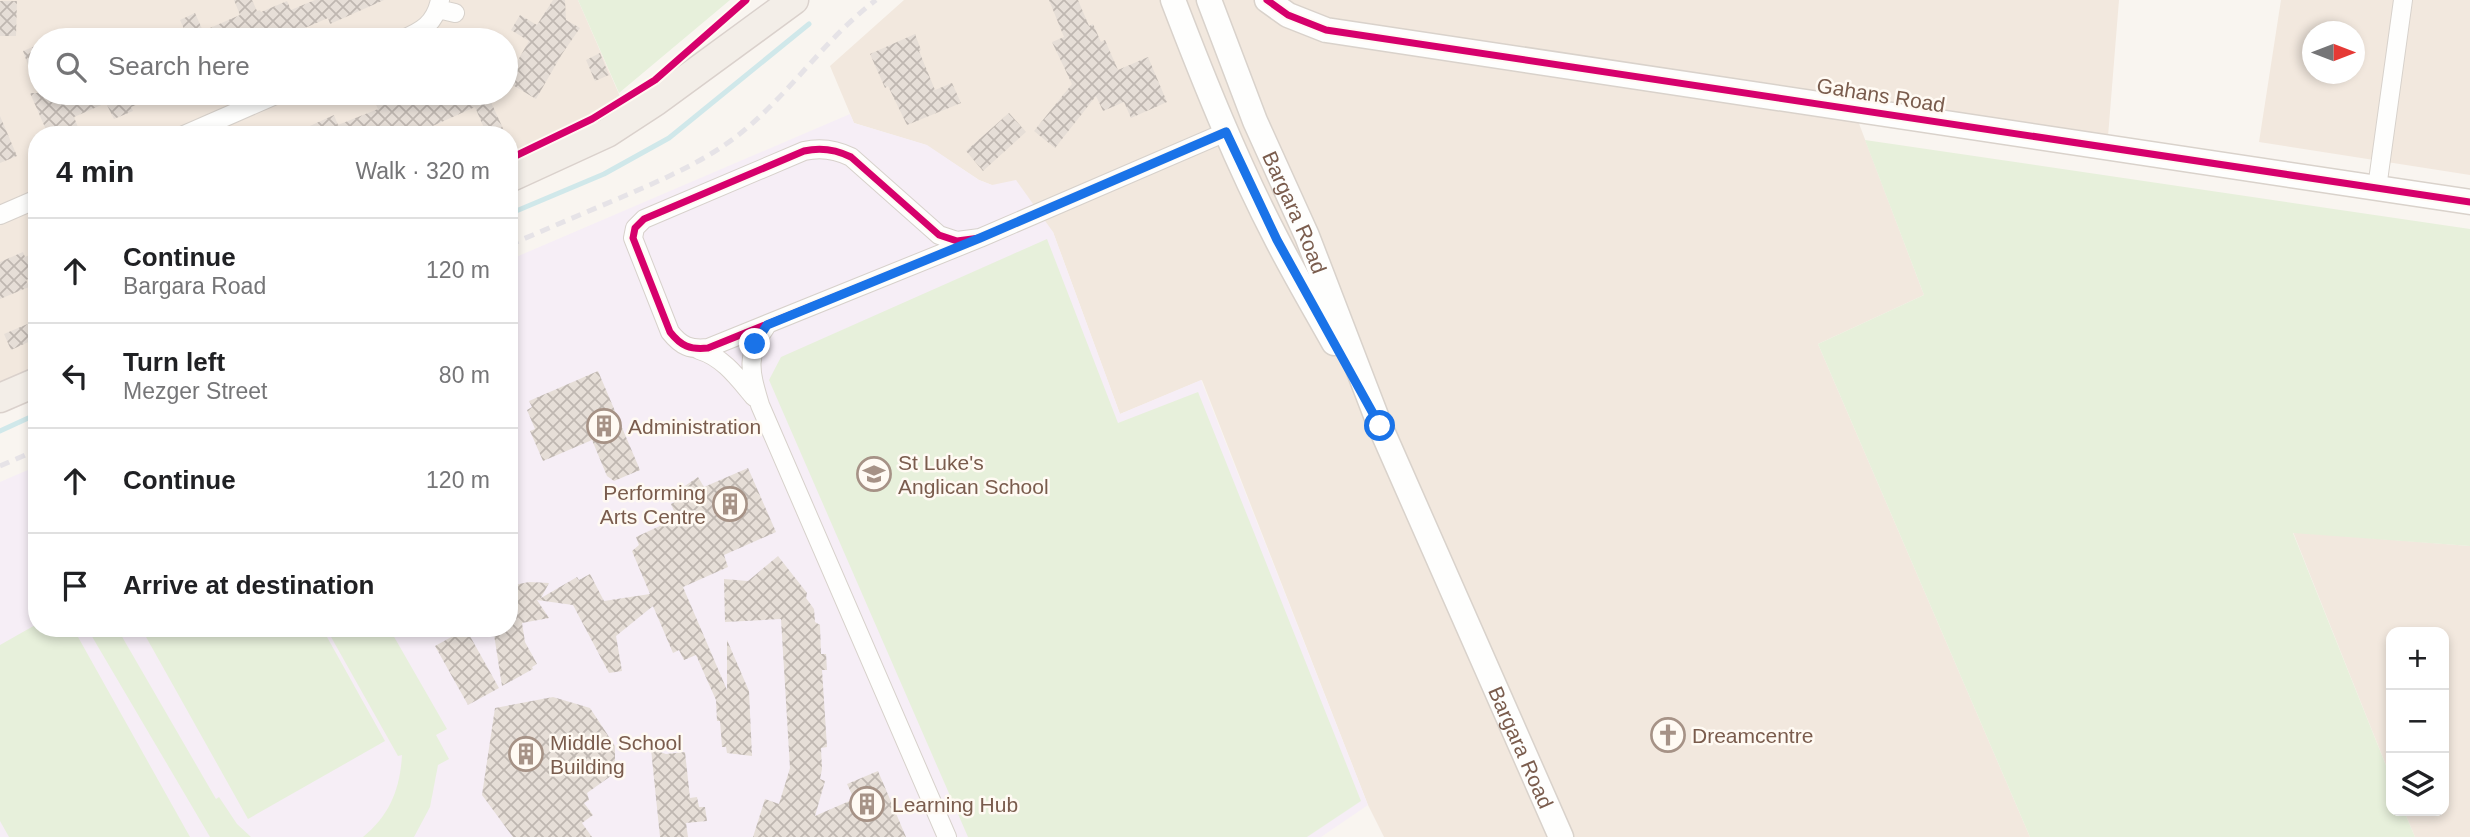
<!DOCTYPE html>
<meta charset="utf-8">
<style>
:root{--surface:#fff;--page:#f6f6f6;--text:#202124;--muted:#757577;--line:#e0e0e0}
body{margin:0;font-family:Helvetica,sans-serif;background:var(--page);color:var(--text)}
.controls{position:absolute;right:21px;bottom:21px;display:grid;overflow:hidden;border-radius:14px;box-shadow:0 4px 10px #0003}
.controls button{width:63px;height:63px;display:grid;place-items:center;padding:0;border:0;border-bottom:2px solid var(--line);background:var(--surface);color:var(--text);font:35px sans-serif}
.compass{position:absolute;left:2302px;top:21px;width:63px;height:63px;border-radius:50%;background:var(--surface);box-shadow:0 4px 10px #0003;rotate:90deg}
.stop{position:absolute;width:21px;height:21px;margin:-16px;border:5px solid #1a73e8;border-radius:50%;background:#fff}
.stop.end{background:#1a73e8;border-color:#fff;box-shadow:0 2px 7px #0008}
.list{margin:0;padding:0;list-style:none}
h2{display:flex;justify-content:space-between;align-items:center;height:91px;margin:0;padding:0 28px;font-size:30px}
h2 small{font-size:23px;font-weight:400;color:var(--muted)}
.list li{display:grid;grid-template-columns:46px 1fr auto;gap:21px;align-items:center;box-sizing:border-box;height:105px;padding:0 28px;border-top:2px solid var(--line)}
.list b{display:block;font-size:26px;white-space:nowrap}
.list p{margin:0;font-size:23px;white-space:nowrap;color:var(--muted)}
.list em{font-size:23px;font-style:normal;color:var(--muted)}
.icon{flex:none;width:38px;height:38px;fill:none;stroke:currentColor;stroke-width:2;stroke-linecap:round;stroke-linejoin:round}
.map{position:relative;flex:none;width:2470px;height:837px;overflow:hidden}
.search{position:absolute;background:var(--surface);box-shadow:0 4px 10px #0003;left:28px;top:28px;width:490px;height:77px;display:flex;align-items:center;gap:18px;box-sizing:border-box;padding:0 24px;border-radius:38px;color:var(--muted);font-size:26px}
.panel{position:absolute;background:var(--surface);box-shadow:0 4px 10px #0003;left:28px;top:126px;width:490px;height:511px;border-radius:28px}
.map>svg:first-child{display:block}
.residential{fill:#f2e8de;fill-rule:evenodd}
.education{fill:#f6eef6}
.green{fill:#e7f0db}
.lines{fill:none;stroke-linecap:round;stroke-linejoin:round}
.stream{stroke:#d0e8ea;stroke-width:5}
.building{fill:url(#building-cross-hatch)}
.street-casing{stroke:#d7d1cb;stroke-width:20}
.secondary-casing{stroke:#d9d2cb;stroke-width:27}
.primary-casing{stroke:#dad1cc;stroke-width:31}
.street{stroke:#fefefd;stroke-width:18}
.secondary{stroke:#fefefd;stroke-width:24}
.primary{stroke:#f3eee8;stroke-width:28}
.rail{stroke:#e6e3e7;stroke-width:5;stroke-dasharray:10 7;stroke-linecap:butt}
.cycleway-casing{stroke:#fffaf3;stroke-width:11}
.cycleway{stroke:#d6006c;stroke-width:7}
.route{stroke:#1a73e8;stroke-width:9}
.labels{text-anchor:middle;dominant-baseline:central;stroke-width:5;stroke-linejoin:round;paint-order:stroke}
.street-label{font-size:21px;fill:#7a5c4d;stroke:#fffaf3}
.poi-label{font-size:21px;fill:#7a5c4d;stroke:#fffaf3;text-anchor:start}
</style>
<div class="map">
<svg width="2470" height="837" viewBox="0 0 2470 837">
<defs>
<pattern id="building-cross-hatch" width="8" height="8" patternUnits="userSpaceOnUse" patternTransform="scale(1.75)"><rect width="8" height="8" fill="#e6ded7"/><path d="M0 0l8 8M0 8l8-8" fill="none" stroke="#bfb7b1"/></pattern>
</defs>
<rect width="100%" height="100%" fill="#f9f5f0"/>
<!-- residential -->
<path class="residential" d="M 0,0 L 578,0 L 629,117 L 509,176 L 509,135 L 37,135 L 37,379 L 0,395 ZM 40,40 L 506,40 L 506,93 L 40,93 Z
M 904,0 L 2119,0 L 2107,149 L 1855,113 L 1924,295 L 1818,344 L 2030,837 L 1384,837 L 1368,805 L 1202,380 L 1120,414 L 1053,232 L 992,185 L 979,180 L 926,145 L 854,123 L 830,66 Z
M 2281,0 L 2470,0 L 2470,175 L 2259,142 ZM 2312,32 L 2354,32 L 2354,74 L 2312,74 Z
M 2293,532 L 2470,546 L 2470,837 L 2415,837 L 2404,811 L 2444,811 L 2444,632 L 2391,632 L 2391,778 Z"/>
<!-- education -->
<path class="education" d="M 850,114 L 854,123 L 927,145 L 979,180 L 992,185 L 1016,180 L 1053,232 L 1120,414 L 1201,380 L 1368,805 L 1321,837 L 0,837 L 0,482 L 37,466 L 37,628 L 509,628 L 509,260 Z"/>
<!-- green -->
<path class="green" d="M 578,0 L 730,0 L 619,93 Z
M 1865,140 L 2470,229 L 2470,546 L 2293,533 L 2391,778 L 2391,811 L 2404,811 L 2415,837 L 2030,837 L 1818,344 L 1924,295 Z
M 1047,239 L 1118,423 L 1198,392 L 1361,801 L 1307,837 L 968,837 L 769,380 L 781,357 Z
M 37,624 L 37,628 L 73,628 L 190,837 L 9,837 L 0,821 L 0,645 Z
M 87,628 L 117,628 L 216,799 L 219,797 L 237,824 L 251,837 L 210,837 Z
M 141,628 L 322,628 L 385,741 L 248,819 Z
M 326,628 L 389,628 L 447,729 L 436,735 L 449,759 L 438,765 L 430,807 L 414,837 L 363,837 C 390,815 400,789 402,755 L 398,756 Z"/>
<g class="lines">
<!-- stream -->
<path class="stream" d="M 509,214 L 604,174 L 669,138 L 809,24
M 0,431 L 37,414"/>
</g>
<!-- building -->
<path class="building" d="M 234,0 L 252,0 L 257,11 L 260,10 L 261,12 L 287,1 L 291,10 L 315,0 L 384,0 L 330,24 L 328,18 L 277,40 L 182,40 L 188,38 L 180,20 L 195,13 L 203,31 L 240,15 Z
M 553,0 L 565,0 L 566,20 L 580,28 L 562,54 L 536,99 L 506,81 L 529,41 L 511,30 L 520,15 L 537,25 Z
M 1049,0 L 1078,0 L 1089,26 L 1093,24 L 1101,42 L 1105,40 L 1118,70 L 1148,57 L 1167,102 L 1131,118 L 1124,102 L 1103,111 L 1096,96 L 1055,148 L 1034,131 L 1072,84 L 1052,42 L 1064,37 Z
M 0,1 L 17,1 L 16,36 L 0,36 Z
M 915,34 L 921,50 L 919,51 L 935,90 L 952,83 L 961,103 L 907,125 L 888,86 L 885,88 L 870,54 Z
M 40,44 L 40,93 L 165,93 L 131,107 L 133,111 L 114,119 L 106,103 L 74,117 L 81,135 L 59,135 L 56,127 L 47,132 L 30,93 L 38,93 L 23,51 Z
M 600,53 L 609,75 L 595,81 L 586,60 Z
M 386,93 L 507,93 L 490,100 L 506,135 L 487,135 L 475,107 L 426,129 L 429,135 L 290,135 L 334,115 L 338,125 L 378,109 L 373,98 Z
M 1009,113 L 1026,132 L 983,171 L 966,151 Z
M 0,116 L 17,156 L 0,163 Z
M 37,251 L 37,275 L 26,280 L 29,287 L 0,299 L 0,262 L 23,252 L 25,257 Z
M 37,320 L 37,338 L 11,350 L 4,334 Z
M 598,371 L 640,470 L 614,481 L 607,476 L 592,440 L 543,461 L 530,431 L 535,429 L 527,410 L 532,407 L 529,401 Z
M 748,468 L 776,532 L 724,555 L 728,567 L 683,587 L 727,690 L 727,640 L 749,691 L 752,756 L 727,753 L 726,747 L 722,747 L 720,721 L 717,721 L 716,700 L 696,655 L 684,660 L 679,650 L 673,653 L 653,606 L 616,636 L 622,671 L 609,673 L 573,605 L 537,600 L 549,618 L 522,623 L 525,642 L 537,664 L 532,667 L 533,669 L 502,686 L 493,628 L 509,628 L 509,586 L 529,582 L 549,583 L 541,598 L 577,577 L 579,580 L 590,574 L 604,601 L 650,594 L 632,551 L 639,545 L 636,537 L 677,518 L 671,504 L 679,500 L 676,492 L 698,477 L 704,487 Z
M 778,556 L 807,593 L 806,598 L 814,609 L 815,622 L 820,625 L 821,654 L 826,654 L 827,670 L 822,670 L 827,747 L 821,748 L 822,769 L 820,779 L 825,781 L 815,816 L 854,799 L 847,784 L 878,771 L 906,837 L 753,837 L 765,799 L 779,804 L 790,768 L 781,619 L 725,622 L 724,579 L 748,581 Z
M 466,629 L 499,688 L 468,705 L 435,646 Z
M 553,697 L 590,708 L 615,746 L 615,773 L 587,793 L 589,800 L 584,803 L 593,815 L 582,823 L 592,837 L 513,837 L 482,795 L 495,708 Z
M 651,749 L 666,754 L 685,752 L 690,798 L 697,797 L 699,807 L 705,807 L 707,821 L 686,823 L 688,837 L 660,837 Z"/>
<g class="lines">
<!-- street casing -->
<g class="street-casing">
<path id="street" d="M 438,9 L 455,13
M 401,40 C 422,31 435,24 440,0
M 184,135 L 280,93
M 2377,188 L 2403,0
M 0,215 L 37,199
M 980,238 L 957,241 L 939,235 L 851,157 C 835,149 821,147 804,151 L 644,219 L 635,228 L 633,238 L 670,332 C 681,346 690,350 708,348 L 980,238 L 1226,132
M 767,325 C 745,356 750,371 760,405 L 947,837
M 699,350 C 723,357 738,378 754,397"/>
</g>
<!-- secondary casing -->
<g class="secondary-casing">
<g id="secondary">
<path d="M 1173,0 C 1204,81 1237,163 1277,240 C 1295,275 1315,309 1334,343"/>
<path id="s1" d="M 1209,0 L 1255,121 L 1307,236 L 1380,426 L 1561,837"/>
<path d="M 1267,0 L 1288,15 L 1326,30 L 2470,202"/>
</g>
</g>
<!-- primary casing -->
<g class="primary-casing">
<path id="primary" d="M 509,178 L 607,133 L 656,101 L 794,0
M 0,398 L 37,382"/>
</g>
<!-- street -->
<use href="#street" class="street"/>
<!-- secondary -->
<use href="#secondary" class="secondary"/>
<!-- primary -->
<use href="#primary" class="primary"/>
<!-- rail -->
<path class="rail" d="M 509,245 C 547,229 584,213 622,197 C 666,178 711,159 748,127 C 794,88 827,37 876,0
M 0,466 L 37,450"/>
<!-- cycleway casing -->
<g class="cycleway-casing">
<path id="cycleway" d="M 1267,0 L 1288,15 L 1326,30 L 2470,202
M 509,159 L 592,119 L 655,80 L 746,0
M 980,238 L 957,241 L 939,235 L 851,157 C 835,149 821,147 804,151 L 644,219 L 635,228 L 633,238 L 670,332 C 681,346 690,350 708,348 L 980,238 L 1226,132"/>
</g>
<!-- cycleway -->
<use href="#cycleway" class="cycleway"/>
</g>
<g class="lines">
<!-- route -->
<path class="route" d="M 755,344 L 767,325 L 980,238 L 1226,132 L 1277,240 L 1380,426"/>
</g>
<!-- icons -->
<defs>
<g id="building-ring" transform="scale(1.75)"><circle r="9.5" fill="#fffaf3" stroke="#a69286" stroke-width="1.5"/><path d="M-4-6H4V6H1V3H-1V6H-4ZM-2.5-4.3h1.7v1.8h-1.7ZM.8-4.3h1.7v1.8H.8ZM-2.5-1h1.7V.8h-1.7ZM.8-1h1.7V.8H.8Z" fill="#a69286"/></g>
<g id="school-ring" transform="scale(1.75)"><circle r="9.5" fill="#fffaf3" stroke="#a69286" stroke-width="1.5"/><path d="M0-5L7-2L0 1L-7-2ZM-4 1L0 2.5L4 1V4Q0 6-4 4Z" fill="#a69286"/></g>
<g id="church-ring" transform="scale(1.75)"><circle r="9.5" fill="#fffaf3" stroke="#a69286" stroke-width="1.5"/><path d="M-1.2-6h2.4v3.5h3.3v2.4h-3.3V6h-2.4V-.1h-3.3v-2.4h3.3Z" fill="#a69286"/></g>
</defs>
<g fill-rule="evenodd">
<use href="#building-ring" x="604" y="426"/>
<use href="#school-ring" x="874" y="474"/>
<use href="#building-ring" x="730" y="504"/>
<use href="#church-ring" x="1668" y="735"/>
<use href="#building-ring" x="526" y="754"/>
<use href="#building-ring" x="867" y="804"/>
</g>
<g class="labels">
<!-- street labels -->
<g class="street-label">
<text transform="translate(1881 95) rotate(9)">Gahans Road</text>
<text stroke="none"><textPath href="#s1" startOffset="229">Bargara Road</textPath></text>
<text stroke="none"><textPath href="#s1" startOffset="810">Bargara Road</textPath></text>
</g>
<!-- poi labels -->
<g class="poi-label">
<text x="628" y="426">Administration</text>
<text x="898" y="462">St Luke's<tspan x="898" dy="24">Anglican School</tspan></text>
<text x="706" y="492" text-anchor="end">Performing<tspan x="706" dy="24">Arts Centre</tspan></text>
<text x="1692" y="735">Dreamcentre</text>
<text x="550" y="742">Middle School<tspan x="550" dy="24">Building</tspan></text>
<text x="892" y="804">Learning Hub</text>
</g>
</g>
</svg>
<div class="controls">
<button>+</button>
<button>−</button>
<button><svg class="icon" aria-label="layers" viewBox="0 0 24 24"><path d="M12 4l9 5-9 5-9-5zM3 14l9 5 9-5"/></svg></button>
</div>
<svg class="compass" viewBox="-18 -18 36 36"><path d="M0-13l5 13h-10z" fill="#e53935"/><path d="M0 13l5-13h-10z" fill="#757577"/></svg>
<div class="stop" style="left:1380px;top:426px"></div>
<div class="stop end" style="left:755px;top:344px"></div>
<div class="search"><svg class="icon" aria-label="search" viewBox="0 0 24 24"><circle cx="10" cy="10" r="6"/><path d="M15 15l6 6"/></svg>Search here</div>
<section class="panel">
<h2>4 min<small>Walk · 320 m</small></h2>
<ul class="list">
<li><svg class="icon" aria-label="ahead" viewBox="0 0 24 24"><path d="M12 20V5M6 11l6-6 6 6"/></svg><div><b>Continue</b><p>Bargara Road</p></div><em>120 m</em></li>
<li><svg class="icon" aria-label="left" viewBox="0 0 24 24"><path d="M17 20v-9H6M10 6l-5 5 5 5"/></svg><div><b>Turn left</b><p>Mezger Street</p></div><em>80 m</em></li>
<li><svg class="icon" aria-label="ahead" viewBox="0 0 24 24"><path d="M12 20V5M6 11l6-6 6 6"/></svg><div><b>Continue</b></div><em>120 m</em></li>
<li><svg class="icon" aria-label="arrive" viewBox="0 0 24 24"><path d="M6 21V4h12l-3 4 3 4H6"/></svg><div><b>Arrive at destination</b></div></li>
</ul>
</section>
</div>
